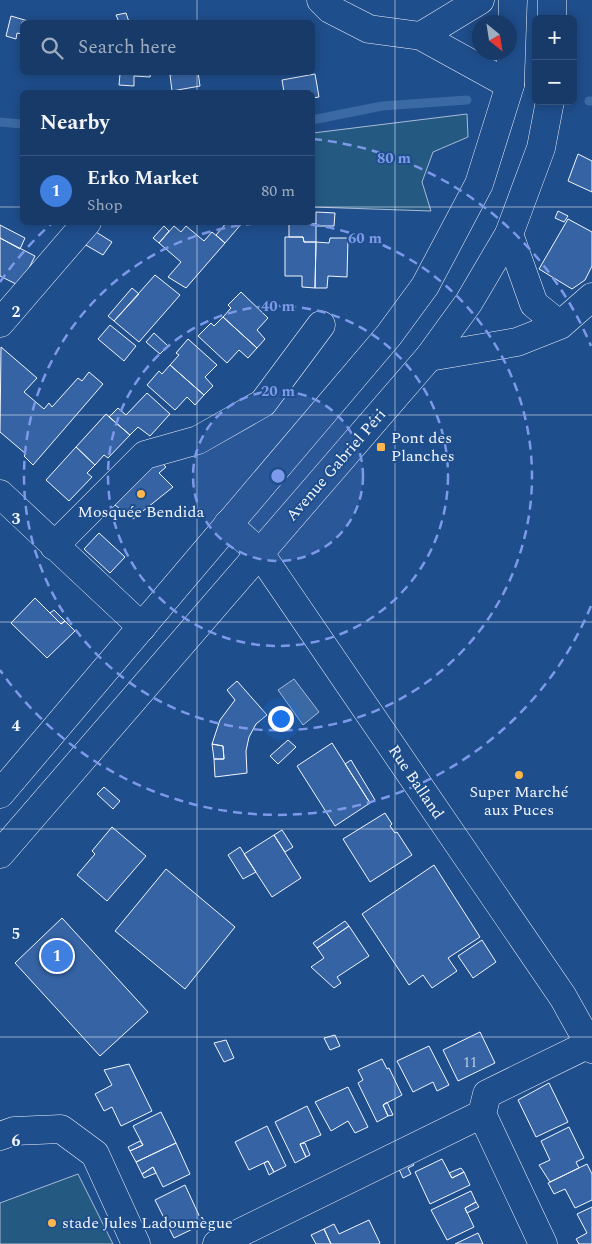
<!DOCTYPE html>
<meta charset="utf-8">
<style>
:root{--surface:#173a69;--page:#20416f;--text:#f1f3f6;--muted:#9eadc0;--line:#36547d;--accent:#e69b98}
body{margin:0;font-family:Spectral,serif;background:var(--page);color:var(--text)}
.controls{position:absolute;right:15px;top:15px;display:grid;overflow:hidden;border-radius:8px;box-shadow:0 2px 12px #0003}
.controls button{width:45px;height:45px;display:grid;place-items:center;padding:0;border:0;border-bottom:1px solid var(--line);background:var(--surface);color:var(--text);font:25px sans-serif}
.compass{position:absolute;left:472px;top:15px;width:45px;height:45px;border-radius:50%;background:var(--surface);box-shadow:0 2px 12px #0003;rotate:150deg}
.you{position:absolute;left:280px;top:718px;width:18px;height:18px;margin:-12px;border:4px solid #fff;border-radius:50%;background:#1a73e8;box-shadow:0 0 0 8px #1a73e833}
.badge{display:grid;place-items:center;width:32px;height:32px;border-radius:50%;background:var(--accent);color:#fff;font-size:16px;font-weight:700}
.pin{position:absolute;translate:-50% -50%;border:2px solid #fff;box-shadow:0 1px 5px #0006}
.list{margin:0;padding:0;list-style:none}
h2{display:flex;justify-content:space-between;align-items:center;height:65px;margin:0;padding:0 20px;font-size:21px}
h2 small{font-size:16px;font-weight:400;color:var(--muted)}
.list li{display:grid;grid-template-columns:32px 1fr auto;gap:15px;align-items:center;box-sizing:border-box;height:70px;padding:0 20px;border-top:1px solid var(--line)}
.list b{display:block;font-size:19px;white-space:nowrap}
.list p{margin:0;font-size:16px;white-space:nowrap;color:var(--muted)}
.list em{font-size:16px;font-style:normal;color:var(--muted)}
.icon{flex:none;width:28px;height:28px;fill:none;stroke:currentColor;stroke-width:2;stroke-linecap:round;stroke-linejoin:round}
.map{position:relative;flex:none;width:592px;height:1244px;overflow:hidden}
.search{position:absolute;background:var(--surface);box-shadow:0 2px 12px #0003;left:20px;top:20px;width:295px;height:55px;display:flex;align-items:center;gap:12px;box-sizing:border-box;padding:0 18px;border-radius:8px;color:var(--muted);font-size:19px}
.panel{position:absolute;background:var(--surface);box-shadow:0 2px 12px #0003;left:20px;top:90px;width:295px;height:135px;border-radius:8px}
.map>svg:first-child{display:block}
.green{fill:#245a82;stroke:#a8bbd7}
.water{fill:#3b69a3;stroke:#a8bbd7}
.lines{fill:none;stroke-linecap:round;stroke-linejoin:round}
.stream{stroke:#3b69a3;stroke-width:9}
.building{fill:#3563a3;stroke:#f2f6ff}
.minor-casing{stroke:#f2f6ff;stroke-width:29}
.major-casing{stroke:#f2f6ff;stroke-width:29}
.minor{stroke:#1f4e8c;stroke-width:28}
.major{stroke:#1f4e8c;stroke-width:28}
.grid{fill:none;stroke:#f2f6ff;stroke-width:1;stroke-opacity:0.55}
.ring{fill:none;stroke:#7d9aea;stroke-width:2.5;stroke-dasharray:9 6}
.poi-dot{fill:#ffb74d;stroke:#1f4e8c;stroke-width:2}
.labels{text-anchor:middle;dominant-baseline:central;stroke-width:4;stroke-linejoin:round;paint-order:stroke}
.number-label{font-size:14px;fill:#c3d1e8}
.poi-label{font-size:16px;fill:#f2f6ff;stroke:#1f4e8c;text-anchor:start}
.street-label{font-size:16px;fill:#f2f6ff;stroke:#1f4e8c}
.grid-label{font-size:16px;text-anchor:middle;font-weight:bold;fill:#f2f6ff;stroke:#1f4e8c;stroke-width:4;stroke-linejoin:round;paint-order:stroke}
.centre{fill:#7d9aea;stroke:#1f4e8c;stroke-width:2.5}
.ring-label{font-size:15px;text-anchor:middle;font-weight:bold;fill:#7d9aea;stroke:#1f4e8c;stroke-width:4;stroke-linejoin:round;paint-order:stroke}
</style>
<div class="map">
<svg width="592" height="1244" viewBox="0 0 592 1244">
<rect width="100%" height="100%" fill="#1f4e8c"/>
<!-- green -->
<path class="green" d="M 467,114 L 468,137 L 433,152 L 422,182 L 431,211 L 313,207 L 313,133 Z
M 78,1174 L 113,1244 L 0,1244 L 0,1203 Z"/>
<!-- water -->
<path class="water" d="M 294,679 L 319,712 L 303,725 L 278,690 Z"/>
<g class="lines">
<!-- stream -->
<path class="stream" d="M 589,101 L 592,101
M 312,120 L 382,106 L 467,100
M 0,122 L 22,124"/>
</g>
<!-- building -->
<path class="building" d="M 126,13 L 129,22 L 119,22 L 116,15 Z
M 11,16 L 28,21 L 22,22 L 22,34 L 17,33 L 16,39 L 6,36 Z
M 124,72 L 151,72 L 150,77 L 134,76 L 134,86 L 119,85 L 120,74 Z
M 187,72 L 198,72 L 200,86 L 172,91 L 170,75 Z
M 315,74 L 319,97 L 312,98 L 312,92 L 284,92 L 282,80 Z
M 578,154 L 592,161 L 592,192 L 568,181 Z
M 558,211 L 568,216 L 564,222 L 555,218 Z
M 316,212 L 335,213 L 334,226 L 316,226 Z
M 568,219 L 592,232 L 592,266 L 585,280 L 572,289 L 539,269 Z
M 227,222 L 243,222 L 225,243 L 216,235 Z
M 289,223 L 316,224 L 316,242 L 304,242 L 303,237 L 289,237 Z
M 0,225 L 25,238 L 20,249 L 0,238 Z
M 164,226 L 169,231 L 159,243 L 153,238 Z
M 174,226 L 181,232 L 186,226 L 204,241 L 212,232 L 225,243 L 186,288 L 168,277 L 181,262 L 159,243 Z
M 96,232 L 112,242 L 103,255 L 84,244 Z
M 285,237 L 303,237 L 304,242 L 316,242 L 315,288 L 302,287 L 302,276 L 285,276 Z
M 0,238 L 35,256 L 20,286 L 0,276 Z
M 330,238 L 348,238 L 347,277 L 328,276 L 327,288 L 315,288 L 316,242 L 329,243 Z
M 155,275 L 180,295 L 139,342 L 114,321 Z
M 132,288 L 139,294 L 114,321 L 108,316 Z
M 241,292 L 268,318 L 257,330 L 265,339 L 257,348 L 223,317 L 231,308 L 228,305 Z
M 223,317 L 257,348 L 248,358 L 239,350 L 227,363 L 198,336 L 211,323 L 214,326 Z
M 110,325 L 136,346 L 124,361 L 98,339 Z
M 154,333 L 168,346 L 160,354 L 146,342 Z
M 188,339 L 217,365 L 205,377 L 213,386 L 204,395 L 170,365 L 179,355 L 176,353 Z
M 1,347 L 37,378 L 24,392 L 44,409 L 49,403 L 52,407 L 78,378 L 82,381 L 89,372 L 103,384 L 33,465 L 24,456 L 26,454 L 0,432 Z
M 170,365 L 204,395 L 195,405 L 187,397 L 175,410 L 147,385 L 159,371 L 162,374 Z
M 147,393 L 170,414 L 150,436 L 138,427 L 130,435 L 109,417 L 118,408 L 126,415 Z
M 106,414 L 130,435 L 108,458 L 104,455 L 95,465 L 76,447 Z
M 76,447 L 95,465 L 87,473 L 92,477 L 69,501 L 46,480 Z
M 158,459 L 166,467 L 159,473 L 173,487 L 133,519 L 111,502 Z
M 99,533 L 125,557 L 110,573 L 84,549 Z
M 35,598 L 61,624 L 65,621 L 75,631 L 47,658 L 11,623 Z
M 54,610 L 65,621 L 61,624 L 50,613 Z
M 237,681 L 267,715 L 256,724 L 249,737 L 246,751 L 247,773 L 215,777 L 214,759 L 224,759 L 223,746 L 212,744 L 220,720 L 235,700 L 227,690 Z
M 288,740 L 296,747 L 278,764 L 270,756 Z
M 332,743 L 370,803 L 335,826 L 297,766 Z
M 212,744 L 223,746 L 224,759 L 214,759 Z
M 351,760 L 375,800 L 370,803 L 345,764 Z
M 104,787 L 120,801 L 113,809 L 97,794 Z
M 385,813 L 392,824 L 390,826 L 395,833 L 397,832 L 412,855 L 370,882 L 343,839 Z
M 112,827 L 146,856 L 107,901 L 77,875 L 95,854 L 92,851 Z
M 282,830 L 293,847 L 285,852 L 274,835 Z
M 274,835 L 301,878 L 272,897 L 244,854 Z
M 240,847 L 256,872 L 243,879 L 228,855 Z
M 434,865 L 480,937 L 448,958 L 457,971 L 432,988 L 423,975 L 409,985 L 362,914 Z
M 166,869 L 235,927 L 185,989 L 115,931 Z
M 62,918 L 148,1012 L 100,1056 L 15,963 Z
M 345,921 L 349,926 L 317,948 L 313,943 Z
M 349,926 L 369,956 L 337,977 L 341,983 L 334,988 L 311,967 L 324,958 L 317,948 Z
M 482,940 L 496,962 L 473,978 L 458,956 Z
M 480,1032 L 495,1063 L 458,1081 L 443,1050 Z
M 335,1035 L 340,1046 L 330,1050 L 324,1038 Z
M 226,1040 L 234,1058 L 224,1062 L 214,1043 Z
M 429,1046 L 449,1085 L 437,1091 L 433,1082 L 413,1092 L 397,1061 Z
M 382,1059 L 387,1069 L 389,1068 L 402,1095 L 383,1105 L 388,1116 L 377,1122 L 358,1083 L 363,1080 L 358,1070 Z
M 129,1064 L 152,1111 L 121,1126 L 112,1107 L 104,1111 L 95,1094 L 112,1085 L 104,1070 Z
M 549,1083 L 568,1122 L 536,1137 L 518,1100 Z
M 348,1087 L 368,1127 L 355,1133 L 348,1121 L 331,1131 L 315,1102 Z
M 387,1102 L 393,1115 L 388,1116 L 383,1105 Z
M 307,1106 L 321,1135 L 300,1144 L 306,1157 L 295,1163 L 275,1122 Z
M 161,1112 L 176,1143 L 136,1162 L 130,1151 L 143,1145 L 133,1126 Z
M 267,1126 L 286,1166 L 274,1172 L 268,1161 L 249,1170 L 235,1142 Z
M 569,1127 L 584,1158 L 576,1162 L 579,1168 L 550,1182 L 539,1165 L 550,1160 L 541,1141 Z
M 140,1141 L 143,1145 L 130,1151 L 128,1147 Z
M 176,1143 L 190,1174 L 163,1187 L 153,1167 L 142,1174 L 136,1162 Z
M 305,1143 L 310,1155 L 306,1157 L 300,1144 Z
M 442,1159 L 452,1178 L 464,1172 L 470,1185 L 430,1204 L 415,1172 Z
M 268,1161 L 274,1172 L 269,1175 L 264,1163 Z
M 411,1161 L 414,1165 L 408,1168 L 411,1174 L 403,1178 L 398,1167 Z
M 587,1164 L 592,1174 L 592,1200 L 575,1208 L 565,1189 L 554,1194 L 548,1183 Z
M 153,1167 L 156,1173 L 144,1178 L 142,1174 Z
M 461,1168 L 464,1172 L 452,1178 L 449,1173 Z
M 185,1185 L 203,1224 L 174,1238 L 155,1200 Z
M 471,1191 L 476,1202 L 465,1208 L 474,1227 L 447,1240 L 431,1210 Z
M 476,1202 L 479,1207 L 467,1213 L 465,1208 Z
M 592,1207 L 592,1244 L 579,1244 L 576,1239 L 587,1233 L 577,1214 Z
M 369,1220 L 380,1243 L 378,1244 L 331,1244 L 324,1229 L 334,1224 L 339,1234 Z
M 324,1229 L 331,1244 L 316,1244 L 311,1235 Z
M 478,1233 L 483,1244 L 455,1244 Z"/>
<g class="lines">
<!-- minor casing -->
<g class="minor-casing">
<path id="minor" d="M 321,0 L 330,9 L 369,29 L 421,36 L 510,85
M 421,36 L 480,0
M 509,234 L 534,304 L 560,325
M 0,323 L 87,222
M 429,357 L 517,342 L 560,325 L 592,297
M 0,494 L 142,627
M 228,524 L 259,552 L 563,997 L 592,1049
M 54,546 L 145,455 L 198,440 L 263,403 L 321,325
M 482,1114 L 487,1094 L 589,1044
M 0,1136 L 14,1131 L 61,1129 L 95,1154 L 136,1244
M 217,1244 L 482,1114 L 543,1244"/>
</g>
<!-- major casing -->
<g class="major-casing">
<path id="major" d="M 552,0 L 552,19
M 0,794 L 389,335 L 425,286 L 479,184 L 510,85 L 513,0
M 0,854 L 429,357 L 469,302 L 509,234 L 541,148 L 550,101"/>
</g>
<!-- minor -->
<use href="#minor" class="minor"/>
<!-- major -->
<use href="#major" class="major"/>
</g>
<!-- grid -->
<path class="grid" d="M 197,0 L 197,22M 395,0 L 395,1244M 197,72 L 197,92M 0,207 L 22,207M 312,207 L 592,207M 197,222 L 197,1244M 0,415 L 592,415M 0,622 L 592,622M 0,829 L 592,829M 0,1037 L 592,1037"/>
<!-- distance rings -->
<circle cx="278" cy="476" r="85" fill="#7d9aea" fill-opacity=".12"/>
<g class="ring">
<circle cx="278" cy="476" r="85"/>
<circle cx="278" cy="476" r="170"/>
<path d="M296 223A254 254 0 1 1 260 223"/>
<path d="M591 606A339 339 0 0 1 0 670M0 282A339 339 0 0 1 51 224M313 139A339 339 0 0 1 591 346"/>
</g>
<!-- markers -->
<g class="poi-dot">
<rect x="376" y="442" width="10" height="10" rx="2.5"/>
<circle cx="141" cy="494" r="5"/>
<circle cx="519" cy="775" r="5"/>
<circle cx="52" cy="1223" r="5"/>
</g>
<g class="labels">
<!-- number labels -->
<g class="number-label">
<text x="470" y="1062">11</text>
</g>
<!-- poi labels -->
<g class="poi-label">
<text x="391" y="438">Pont des<tspan x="391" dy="18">Planches</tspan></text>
<text x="141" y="512" text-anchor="middle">Mosquée Bendida</text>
<text x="519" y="792" text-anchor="middle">Super Marché<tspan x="519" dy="18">aux Puces</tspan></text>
<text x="62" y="1223">stade Jules Ladoumègue</text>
</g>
<!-- street labels -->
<g class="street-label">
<text transform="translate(336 465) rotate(-49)">Avenue Gabriel Péri</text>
<text transform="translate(416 782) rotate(56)">Rue Balland</text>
</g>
</g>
<g class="grid-label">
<text x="16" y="317">2</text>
<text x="16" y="524">3</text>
<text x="16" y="731">4</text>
<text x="16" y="939">5</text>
<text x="16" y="1146">6</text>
</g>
<circle cx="278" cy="476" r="8" class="centre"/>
<g class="ring-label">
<text x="394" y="163">80 m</text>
<text x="365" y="243">60 m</text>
<text x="278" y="311">40 m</text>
<text x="278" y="396">20 m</text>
</g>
</svg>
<div class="controls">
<button>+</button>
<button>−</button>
</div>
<svg class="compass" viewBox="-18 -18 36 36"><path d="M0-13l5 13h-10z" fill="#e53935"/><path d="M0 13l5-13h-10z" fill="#9eadc0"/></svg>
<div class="you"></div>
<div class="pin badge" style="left:57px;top:956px;background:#3f7fe0">1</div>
<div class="search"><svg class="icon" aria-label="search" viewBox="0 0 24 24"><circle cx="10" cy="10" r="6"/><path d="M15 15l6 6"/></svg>Search here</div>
<section class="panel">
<h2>Nearby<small></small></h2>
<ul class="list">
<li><span class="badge" style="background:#3f7fe0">1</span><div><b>Erko Market</b><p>Shop</p></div><em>80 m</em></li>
</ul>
</section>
</div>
